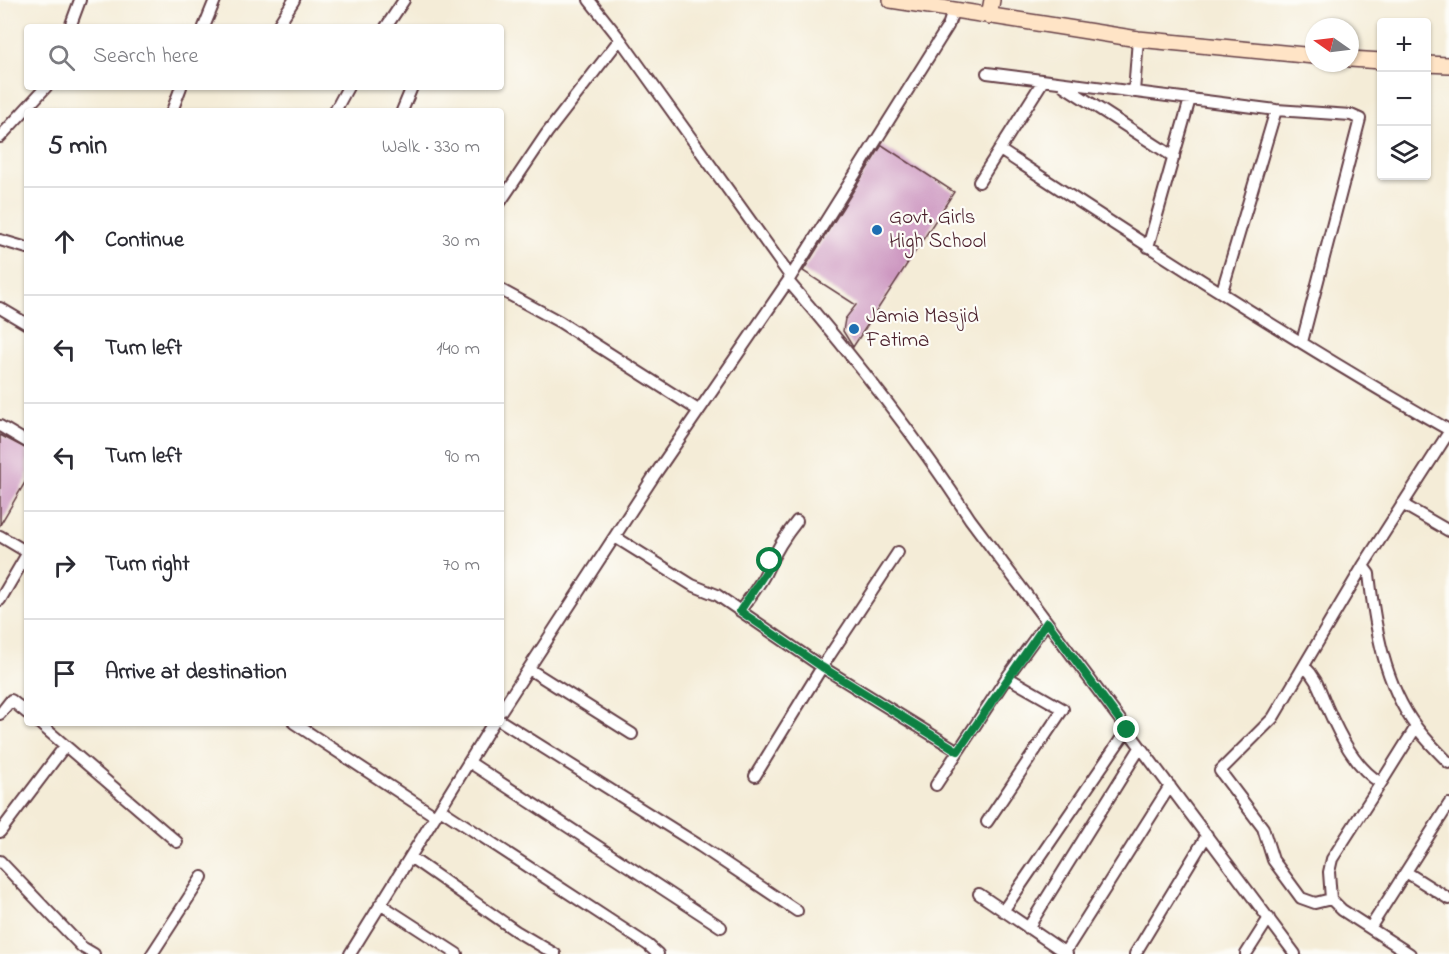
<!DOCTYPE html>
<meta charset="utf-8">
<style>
:root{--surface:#fff;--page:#f2f2f3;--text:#2b2b33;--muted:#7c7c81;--line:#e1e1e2}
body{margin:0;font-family:"Indie Flower",sans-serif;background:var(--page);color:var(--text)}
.controls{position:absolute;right:18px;top:18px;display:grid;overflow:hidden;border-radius:6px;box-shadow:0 2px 4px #0004}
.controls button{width:54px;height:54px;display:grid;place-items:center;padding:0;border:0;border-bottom:2px solid var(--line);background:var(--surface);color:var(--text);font:30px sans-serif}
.compass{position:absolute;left:1305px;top:18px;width:54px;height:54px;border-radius:50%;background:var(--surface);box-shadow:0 2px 4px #0004;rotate:284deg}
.stop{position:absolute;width:18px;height:18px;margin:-14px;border:4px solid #0b8043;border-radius:50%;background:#fff}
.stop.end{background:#0b8043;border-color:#fff;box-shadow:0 2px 6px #0008}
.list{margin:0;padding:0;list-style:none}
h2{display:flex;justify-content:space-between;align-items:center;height:78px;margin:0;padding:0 24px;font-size:26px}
h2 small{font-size:20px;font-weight:400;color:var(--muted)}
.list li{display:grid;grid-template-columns:39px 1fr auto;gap:18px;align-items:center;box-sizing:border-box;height:108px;padding:0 24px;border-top:2px solid var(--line)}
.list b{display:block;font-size:22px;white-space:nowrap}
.list em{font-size:20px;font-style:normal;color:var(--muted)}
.icon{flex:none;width:33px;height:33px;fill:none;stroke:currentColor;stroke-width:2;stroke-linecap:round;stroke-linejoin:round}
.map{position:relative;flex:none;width:1449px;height:954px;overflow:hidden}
.search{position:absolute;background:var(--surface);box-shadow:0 2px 4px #0004;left:24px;top:24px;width:480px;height:66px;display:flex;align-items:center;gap:15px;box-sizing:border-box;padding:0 21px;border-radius:6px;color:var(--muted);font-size:22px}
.panel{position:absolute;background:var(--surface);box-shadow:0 2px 4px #0004;left:24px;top:108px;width:480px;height:618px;border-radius:6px}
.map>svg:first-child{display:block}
.building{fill:#cd98c1}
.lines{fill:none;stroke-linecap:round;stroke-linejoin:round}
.street-casing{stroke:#643e45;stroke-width:14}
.secondary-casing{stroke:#643e45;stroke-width:18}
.street{stroke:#fff;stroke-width:10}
.secondary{stroke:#ffe4c6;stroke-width:15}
.route{stroke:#0b8043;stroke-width:8}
.poi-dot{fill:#1f6fb2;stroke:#fdfcf7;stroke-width:2}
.labels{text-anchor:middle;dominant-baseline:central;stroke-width:4.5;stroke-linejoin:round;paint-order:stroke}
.poi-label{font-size:21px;fill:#4a1f2b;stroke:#fdfcf7;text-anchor:start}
</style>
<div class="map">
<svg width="1449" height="954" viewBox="0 0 1449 954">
<rect width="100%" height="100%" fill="#fdfcf7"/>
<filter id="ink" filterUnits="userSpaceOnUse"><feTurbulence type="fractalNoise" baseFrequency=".0167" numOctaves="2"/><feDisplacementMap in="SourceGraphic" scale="12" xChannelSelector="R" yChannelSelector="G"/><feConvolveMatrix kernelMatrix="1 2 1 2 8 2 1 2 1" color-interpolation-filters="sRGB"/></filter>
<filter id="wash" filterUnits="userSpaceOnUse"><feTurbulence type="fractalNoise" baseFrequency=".008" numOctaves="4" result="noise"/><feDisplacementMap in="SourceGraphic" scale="24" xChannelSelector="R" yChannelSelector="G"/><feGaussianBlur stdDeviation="1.35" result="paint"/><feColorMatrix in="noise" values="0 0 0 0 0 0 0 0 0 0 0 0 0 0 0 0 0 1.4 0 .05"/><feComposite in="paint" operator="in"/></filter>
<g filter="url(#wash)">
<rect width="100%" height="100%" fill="#f4ecd7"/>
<g id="blocks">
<!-- building -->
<path class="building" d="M 882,145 L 954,192 L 853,347 L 843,331 L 845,319 L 856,305 L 803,271 Z
M 0,435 L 27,449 L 27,479 L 0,525 Z"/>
</g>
</g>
<g filter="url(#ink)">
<use href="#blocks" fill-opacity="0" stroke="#643e45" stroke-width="1.5"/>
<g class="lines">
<!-- street casing -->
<g class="street-casing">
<path id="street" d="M 70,27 L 80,0
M 204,27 L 215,0
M 277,27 L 294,0
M 386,27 L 404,0
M 620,39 L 790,276
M 987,73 L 1276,110 L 1351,115 L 1360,119 L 1302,342
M 1064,86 L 1174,157
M 1134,92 L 1138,39
M 172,111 L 181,87
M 335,111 L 348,87
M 402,111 L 412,87
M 0,137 L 46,87
M 1000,150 C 1147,246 1296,343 1449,430
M 979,182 L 1043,81
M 501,201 L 547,133 L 620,39 L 589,0
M 0,240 L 27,248
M 1148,247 L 1190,99
M 788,281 C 853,356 916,436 970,519 L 1295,954
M 501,290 L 560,322 L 698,410
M 1222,291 L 1276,110
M 0,308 L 27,324
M 0,426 L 27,442
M 1402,504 L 1449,531
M 0,536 L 27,552
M 615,537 L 692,585 L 717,595 L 822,667 L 898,552
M 1363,566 L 1369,574 C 1375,627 1384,684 1417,728 C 1427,741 1438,752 1449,763
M 0,600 L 27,554
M 740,611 C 749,598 761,584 767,570 C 775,552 784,537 797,521
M 1304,666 C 1317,678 1320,691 1327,707 C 1339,734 1355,768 1381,783 L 1332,859 L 1329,872 L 1331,899 L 1342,910 L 1410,954
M 529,669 L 632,734
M 501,711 L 654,476 L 788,281 L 948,26 L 953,11
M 0,714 L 11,700 L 27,713
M 501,721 L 700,846 L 797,911
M 39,723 L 177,842
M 294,723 L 435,816
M 469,762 L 721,927
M 755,776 L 822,667 L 958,751
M 1381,783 L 1416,727
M 936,785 L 1007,677
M 440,809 L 648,945 L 658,954
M 987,822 L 1063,709 L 1007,677 L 1047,622
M 0,832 L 65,746
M 410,857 L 516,931 L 555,954
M 0,861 L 82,947 L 94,954
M 1406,872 L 1449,899
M 979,894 L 1067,954
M 1331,899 L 1315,903 L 1301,898 L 1273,860 L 1263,828 L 1220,771 L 1273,718 L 1363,566 L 1449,432
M 380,904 L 457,954
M 1003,911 L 1127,730
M 1028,928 L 1140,748
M 1370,928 L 1449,804
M 1065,952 L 1170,786
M 152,954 L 202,877
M 350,954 L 493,723
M 1135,954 L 1207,835
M 1246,954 L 1269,918"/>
</g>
<!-- secondary casing -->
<g class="secondary-casing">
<path id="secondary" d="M 891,0 L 1138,39 L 1314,56
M 989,16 L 992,0
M 1350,59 L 1382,61
M 1426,64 L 1449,65"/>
</g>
<!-- street -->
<use href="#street" class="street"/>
<!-- secondary -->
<use href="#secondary" class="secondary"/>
</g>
</g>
<g class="lines" filter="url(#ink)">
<!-- route -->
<path class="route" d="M 770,561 L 767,570 L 740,611 L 822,667 L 958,751 L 1047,622 L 1127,730"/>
</g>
<!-- markers -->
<g class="poi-dot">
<circle cx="877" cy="230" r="6"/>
<circle cx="854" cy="329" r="6"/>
</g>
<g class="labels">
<!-- poi labels -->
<g class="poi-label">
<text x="889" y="218">Govt. Girls<tspan x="889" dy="24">High School</tspan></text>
<text x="866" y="317">Jamia Masjid<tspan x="866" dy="24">Fatima</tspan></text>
</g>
</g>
</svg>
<div class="controls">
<button>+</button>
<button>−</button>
<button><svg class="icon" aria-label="layers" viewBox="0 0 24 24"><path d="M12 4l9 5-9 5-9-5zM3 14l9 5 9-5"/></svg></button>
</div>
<svg class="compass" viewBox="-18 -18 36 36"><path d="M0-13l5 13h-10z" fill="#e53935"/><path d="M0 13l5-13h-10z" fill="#7c7c81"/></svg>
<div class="stop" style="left:770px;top:561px"></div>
<div class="stop end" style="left:1127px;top:730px"></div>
<div class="search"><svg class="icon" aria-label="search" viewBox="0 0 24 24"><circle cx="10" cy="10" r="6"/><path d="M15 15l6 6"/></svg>Search here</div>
<section class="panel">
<h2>5 min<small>Walk · 330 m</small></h2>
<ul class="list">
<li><svg class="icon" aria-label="ahead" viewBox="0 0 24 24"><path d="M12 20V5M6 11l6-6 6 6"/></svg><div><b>Continue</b></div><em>30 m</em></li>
<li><svg class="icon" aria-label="left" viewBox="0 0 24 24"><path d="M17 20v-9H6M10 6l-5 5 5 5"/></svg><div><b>Turn left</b></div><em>140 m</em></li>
<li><svg class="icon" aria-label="left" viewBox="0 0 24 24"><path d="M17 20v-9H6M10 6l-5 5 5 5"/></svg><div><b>Turn left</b></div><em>90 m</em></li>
<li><svg class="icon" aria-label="right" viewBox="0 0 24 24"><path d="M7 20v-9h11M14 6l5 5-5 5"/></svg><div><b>Turn right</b></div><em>70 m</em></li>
<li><svg class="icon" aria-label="arrive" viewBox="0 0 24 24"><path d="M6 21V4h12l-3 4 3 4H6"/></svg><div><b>Arrive at destination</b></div></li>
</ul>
</section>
</div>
